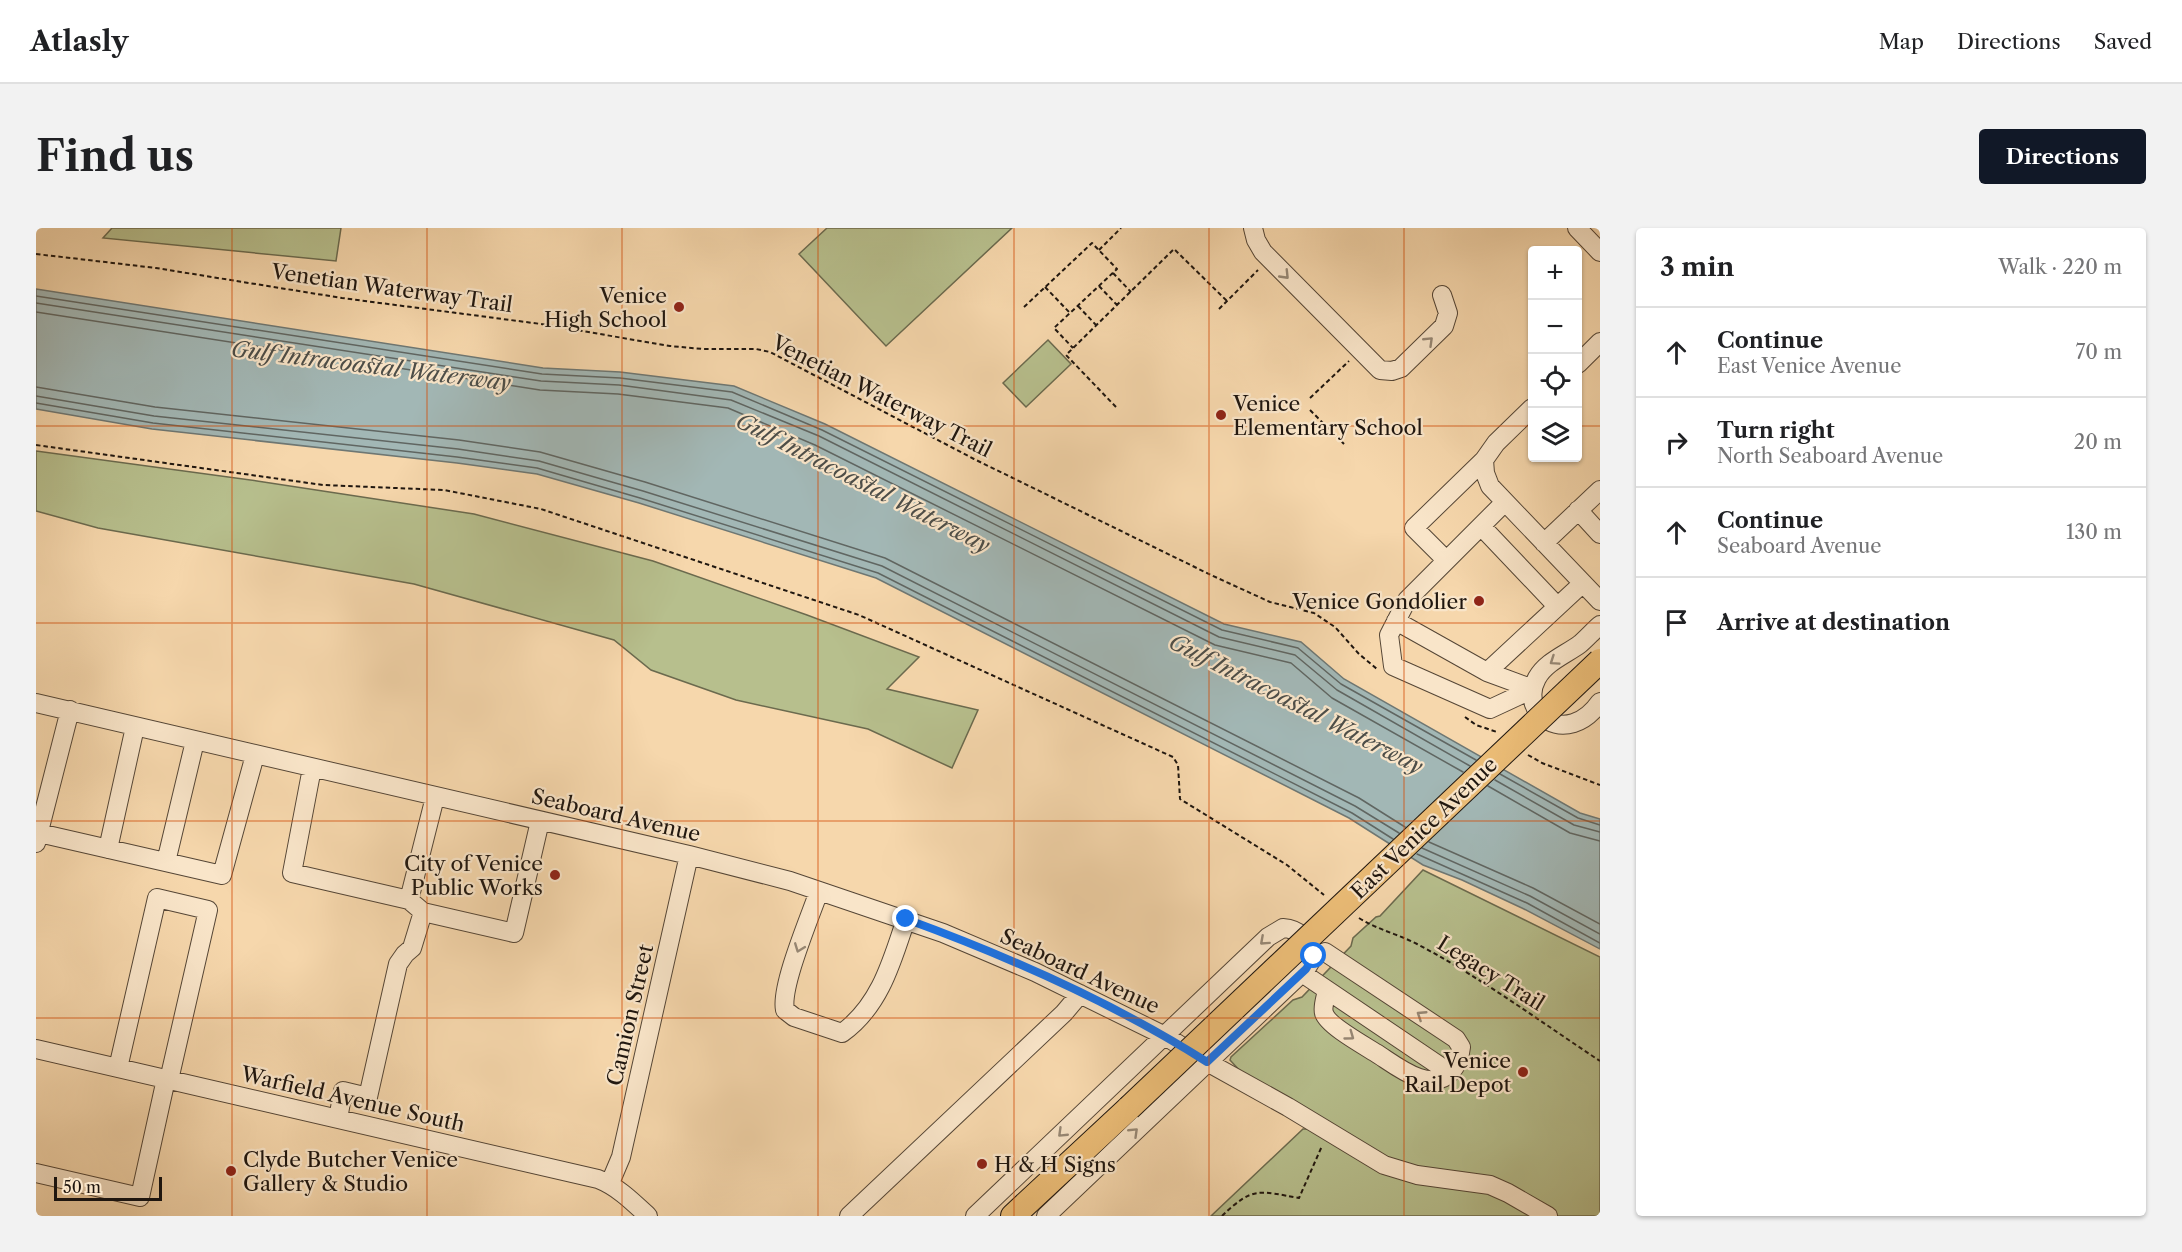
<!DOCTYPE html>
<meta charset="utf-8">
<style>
:root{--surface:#fff;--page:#f2f2f2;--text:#202124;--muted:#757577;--line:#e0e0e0;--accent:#111827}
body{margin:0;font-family:"Libre Caslon Text",serif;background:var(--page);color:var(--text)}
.controls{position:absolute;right:18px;top:18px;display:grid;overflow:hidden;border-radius:6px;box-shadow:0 2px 4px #0004}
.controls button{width:54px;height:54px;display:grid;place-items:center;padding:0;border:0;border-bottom:2px solid var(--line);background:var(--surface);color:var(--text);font:30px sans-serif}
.scale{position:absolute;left:18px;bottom:15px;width:108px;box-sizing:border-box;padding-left:6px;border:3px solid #1f160f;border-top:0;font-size:16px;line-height:21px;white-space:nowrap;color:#1f160f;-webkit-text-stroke:4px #f9e5c9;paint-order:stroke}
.stop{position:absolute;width:18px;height:18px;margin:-14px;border:4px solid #1a73e8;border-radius:50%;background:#fff}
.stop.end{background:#1a73e8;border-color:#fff;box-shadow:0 2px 6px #0008}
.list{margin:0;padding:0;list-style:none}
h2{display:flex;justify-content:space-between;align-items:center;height:78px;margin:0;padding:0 24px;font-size:26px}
h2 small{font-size:20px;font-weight:400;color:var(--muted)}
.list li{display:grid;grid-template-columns:39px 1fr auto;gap:18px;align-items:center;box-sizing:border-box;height:90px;padding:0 24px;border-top:2px solid var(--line)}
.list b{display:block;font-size:22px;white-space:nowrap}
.list p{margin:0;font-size:20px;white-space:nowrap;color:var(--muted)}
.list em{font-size:20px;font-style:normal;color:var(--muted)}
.icon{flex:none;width:33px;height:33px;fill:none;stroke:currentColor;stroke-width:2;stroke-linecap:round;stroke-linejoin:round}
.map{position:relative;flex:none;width:1564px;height:988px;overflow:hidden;border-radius:6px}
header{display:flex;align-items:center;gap:36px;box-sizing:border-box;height:84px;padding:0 30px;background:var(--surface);border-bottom:2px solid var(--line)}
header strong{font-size:28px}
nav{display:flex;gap:33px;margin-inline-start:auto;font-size:21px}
.intro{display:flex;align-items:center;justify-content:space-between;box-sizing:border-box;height:144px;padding:0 36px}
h1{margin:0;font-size:42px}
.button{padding:15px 27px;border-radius:6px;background:var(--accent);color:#fff;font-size:21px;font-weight:700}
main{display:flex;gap:36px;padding:0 36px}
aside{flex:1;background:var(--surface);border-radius:6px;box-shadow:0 2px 4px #0004}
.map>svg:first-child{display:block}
.green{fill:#b7bf8d;stroke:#6b6a4e;stroke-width:1.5}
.water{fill:#a2b7b5;stroke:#6e7773;stroke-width:1.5}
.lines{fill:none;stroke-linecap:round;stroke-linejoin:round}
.shore{stroke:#606662;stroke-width:1.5}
.minor-casing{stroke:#554636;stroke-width:20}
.major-casing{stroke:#1f160f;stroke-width:26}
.path{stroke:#1f160f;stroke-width:2;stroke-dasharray:4.5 3;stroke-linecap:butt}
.minor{stroke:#f9e5c9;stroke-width:18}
.major{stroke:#ebbc76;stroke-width:24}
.major-bridge-casing{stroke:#1f160f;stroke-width:26;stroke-linecap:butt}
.major-bridge{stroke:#ebbc76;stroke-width:24}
.oneway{stroke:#978875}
.route{stroke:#1a73e8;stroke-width:8}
.grid{fill:none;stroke:#d4520c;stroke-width:1.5;stroke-opacity:0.55}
.poi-dot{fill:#8f2418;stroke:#f9e5c9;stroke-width:2}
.labels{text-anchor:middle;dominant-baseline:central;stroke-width:4.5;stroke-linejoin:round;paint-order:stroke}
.street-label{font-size:21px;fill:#1f160f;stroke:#f9e5c9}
.poi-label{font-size:21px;fill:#1f160f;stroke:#f9e5c9;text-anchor:end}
.water-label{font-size:22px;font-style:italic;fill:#4d4e49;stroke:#f9e5c9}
</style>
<header>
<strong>Atlasly</strong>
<nav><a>Map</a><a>Directions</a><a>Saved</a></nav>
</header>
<div class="intro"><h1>Find us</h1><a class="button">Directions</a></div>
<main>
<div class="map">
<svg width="1564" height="988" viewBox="0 0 1564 988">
<rect width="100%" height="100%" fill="#f6d7ac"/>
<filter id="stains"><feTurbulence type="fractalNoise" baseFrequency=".00333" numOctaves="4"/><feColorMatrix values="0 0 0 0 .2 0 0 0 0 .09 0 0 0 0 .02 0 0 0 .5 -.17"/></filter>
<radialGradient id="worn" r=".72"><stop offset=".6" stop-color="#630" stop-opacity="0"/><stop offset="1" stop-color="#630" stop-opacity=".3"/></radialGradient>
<!-- green -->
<path class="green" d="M 76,0 L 305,0 L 300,33 L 67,10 Z
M 791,0 L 976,0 L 850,118 L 763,26 Z
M 1012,112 L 1035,136 L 990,179 L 967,155 Z
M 0,223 L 221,253 L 438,286 L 617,333 L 771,387 L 883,429 L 851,461 L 942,482 L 916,540 L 832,501 L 700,472 L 615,442 L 578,412 L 378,356 L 62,300 L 0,283 Z
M 1387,642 L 1564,729 L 1564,988 L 1175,988 L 1267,901 L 1270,901 L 1280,887 L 1205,844 L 1194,832 L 1195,829 L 1257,772 L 1266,769 L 1315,718 L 1317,710 L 1340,689 L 1344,688 Z"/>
<!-- water -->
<path class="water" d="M 0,61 L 507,140 L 584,144 L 698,158 L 789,196 L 1188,396 L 1265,414 L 1308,451 L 1544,585 L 1564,591 L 1564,721 L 1488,681 L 1426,652 L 1387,637 L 1313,590 L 840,350 L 603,275 L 501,246 L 421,235 L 116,201 L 0,181 Z"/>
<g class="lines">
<!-- shore -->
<path class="shore" d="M 0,68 L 506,146 L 584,150 L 696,164 L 786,202 L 1186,402 L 1262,420 L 1305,456 L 1440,532
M 0,75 L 505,153 L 583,157 L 695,172 L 783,208 L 1183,409 L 1259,427 L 1301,462 L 1434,538
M 0,84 L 504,162 L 582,166 L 692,180 L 779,217 L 1179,417 L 1255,435 L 1296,470 L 1427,544
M 0,159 L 119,179 L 423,212 L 504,224 L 609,254 L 849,330 L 1323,570 L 1369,599
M 0,168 L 118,188 L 422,221 L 503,233 L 607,263 L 846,338 L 1319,578 L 1363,605
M 0,175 L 117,195 L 421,229 L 501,240 L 604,270 L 842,345 L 1316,585 L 1357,611
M 1464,546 L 1542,590 L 1564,597
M 1459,552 L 1538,597 L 1564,604
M 1452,558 L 1534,605 L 1564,613
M 1393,614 L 1497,660 L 1564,696
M 1386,620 L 1494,668 L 1564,706
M 1381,626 L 1491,675 L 1564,715"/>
<!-- minor casing -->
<g class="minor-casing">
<path id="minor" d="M 1217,0 L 1220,12 L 1227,24 L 1344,142 L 1356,143 L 1365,140 L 1408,98 L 1412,85 L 1406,67
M 1541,0 L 1564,24
M 1542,136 L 1564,114
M 1448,232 L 1449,245 L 1454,258 L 1564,373
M 1469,274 L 1371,372 L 1353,407 L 1357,438 L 1454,481 L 1497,461
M 1542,282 L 1564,306
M 1445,298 L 1521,378
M 1508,315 L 1564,262
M 1410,332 L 1378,300 L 1448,232 L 1460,215 L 1496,180
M 1360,393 L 1451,444
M 1564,397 C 1557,403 1551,410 1544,416 C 1529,427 1510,434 1501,450 C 1481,486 1531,521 1564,474
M 1497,461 L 1451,444 L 1547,355
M 0,475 L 653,627 L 754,653 L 907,705 L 999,744 L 1129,808 L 1171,834 L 1252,879 L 1348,937 L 1381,947 L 1454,957 L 1472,965 L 1512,988
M 276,540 L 256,645 L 373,672
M 399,569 L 373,672 L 387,684 L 478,705 L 504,593
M 3,605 L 186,647 L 219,527
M 0,615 L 34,482
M 72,621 L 99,499
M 130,634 L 159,513
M 783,663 C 774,689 744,759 749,782 L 758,789 L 806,805 C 844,778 856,733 870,691
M 1289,724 L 1420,811 L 1425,819 C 1424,829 1421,837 1415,844 C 1394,867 1358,836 1340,825 C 1329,818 1291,797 1288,785 C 1286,779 1290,769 1291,762
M 1266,745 L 1414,845
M 0,821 L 562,951 C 582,959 596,973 612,988
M 82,840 L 121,670 L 172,682 L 133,852
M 302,891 L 307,863 L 332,869 L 362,736 L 369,726 L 376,720 L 387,684
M 0,945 L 104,969 L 130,851
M 574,955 L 585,929 L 653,627
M 813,988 L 1028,785 L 1044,766
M 939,988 L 1232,709 L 1247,700 C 1263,701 1274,712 1278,728 L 1270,741 L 1010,988"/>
</g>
<!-- major casing -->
<g class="major-casing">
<path id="major" d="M 977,988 L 1093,880"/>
</g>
<!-- path -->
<path class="path" d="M 1063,22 L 1085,0
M 0,26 L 120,40 L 306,70 L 505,96 L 634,118 L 667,121 L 720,121 L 734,124 L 938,231 L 1175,347 L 1234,374 L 1278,385 L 1299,399 L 1323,426 L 1341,441
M 1077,45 L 1095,64
M 1063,58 L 1081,77
M 1009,59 L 1034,85
M 1042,78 L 1060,97
M 988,79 L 1056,15 L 1081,41 L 1018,100 L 1037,120
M 1183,81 L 1222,42
M 1274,170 L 1313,133
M 1080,179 L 1030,127 L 1138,21 L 1191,73
M 1274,182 L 1308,216
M 0,217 L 287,257 L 408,262 L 505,281 L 823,387 L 1137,529 L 1142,537 L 1144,571 L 1251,637 L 1288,667
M 1429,489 L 1440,497 L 1461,504
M 1492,527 L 1506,535 L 1564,557
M 1323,690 C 1342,702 1362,706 1381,716 C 1444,749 1505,794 1564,833
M 1186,988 C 1217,958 1223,963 1263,970 L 1286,918"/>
<!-- minor -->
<use href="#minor" class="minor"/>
<!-- major -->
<use href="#major" class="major"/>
<!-- major-bridge casing -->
<g class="major-bridge-casing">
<path id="major-bridge" d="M 1093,880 L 1564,433"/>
</g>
<!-- major-bridge -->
<use href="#major-bridge" class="major-bridge"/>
</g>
<!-- one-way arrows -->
<defs><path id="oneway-chevron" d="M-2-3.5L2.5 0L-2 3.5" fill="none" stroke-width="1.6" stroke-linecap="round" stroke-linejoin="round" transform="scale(1.5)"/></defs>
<g class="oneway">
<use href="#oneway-chevron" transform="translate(1249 47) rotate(46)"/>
<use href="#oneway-chevron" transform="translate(1393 113) rotate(-44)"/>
<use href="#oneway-chevron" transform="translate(1518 433) rotate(146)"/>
<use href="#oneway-chevron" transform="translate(1228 713) rotate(138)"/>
<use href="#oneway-chevron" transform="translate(763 720) rotate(111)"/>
<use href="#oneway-chevron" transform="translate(1385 787) rotate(-147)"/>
<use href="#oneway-chevron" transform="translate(1314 808) rotate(36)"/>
<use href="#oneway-chevron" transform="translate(1098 904) rotate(-44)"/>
<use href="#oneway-chevron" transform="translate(1026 905) rotate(136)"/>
</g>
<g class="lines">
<!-- route -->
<path class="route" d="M 870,691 C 974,729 1078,775 1171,834 L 1270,741 L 1278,728"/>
</g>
<!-- grid -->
<path class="grid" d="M 196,0 L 196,988M 391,0 L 391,988M 586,0 L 586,988M 782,0 L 782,988M 978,0 L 978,988M 1173,0 L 1173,988M 1368,0 L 1368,988M 0,198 L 1496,198M 1542,198 L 1564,198M 0,395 L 1564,395M 0,593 L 1564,593M 0,790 L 1564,790"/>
<!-- markers -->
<g class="poi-dot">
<circle cx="643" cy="79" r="6"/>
<circle cx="1185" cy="187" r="6"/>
<circle cx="1443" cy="373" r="6"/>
<circle cx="519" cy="647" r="6"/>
<circle cx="1487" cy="844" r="6"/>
<circle cx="946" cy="936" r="6"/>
<circle cx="195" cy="943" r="6"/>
</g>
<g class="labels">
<!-- street labels -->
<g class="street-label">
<text transform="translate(356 60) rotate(8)">Venetian Waterway Trail</text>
<text transform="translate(846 168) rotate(27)">Venetian Waterway Trail</text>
<text transform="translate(580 587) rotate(13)">Seaboard Avenue</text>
<text transform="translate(1388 600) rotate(-44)">East Venice Avenue</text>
<text transform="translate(1044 743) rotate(25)">Seaboard Avenue</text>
<text transform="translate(1455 745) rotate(32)">Legacy Trail</text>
<text transform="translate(594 787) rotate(-77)">Camion Street</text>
<text transform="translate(317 871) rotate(13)">Warfield Avenue South</text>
</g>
<!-- poi labels -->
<g class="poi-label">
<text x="631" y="67">Venice<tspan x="631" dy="24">High School</tspan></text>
<text x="1197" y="175" text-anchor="start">Venice<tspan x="1197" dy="24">Elementary School</tspan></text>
<text x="1431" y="373">Venice Gondolier</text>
<text x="507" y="635">City of Venice<tspan x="507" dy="24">Public Works</tspan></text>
<text x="1475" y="832">Venice<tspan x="1475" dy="24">Rail Depot</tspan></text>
<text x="207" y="931" text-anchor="start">Clyde Butcher Venice<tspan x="207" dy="24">Gallery &amp; Studio</tspan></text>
<text x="958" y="936" text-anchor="start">H &amp; H Signs</text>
</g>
<!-- water labels -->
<g class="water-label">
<text transform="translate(335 138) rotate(7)">Gulf Intracoastal Waterway</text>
<text transform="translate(827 255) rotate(27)">Gulf Intracoastal Waterway</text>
<text transform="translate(1260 476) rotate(27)">Gulf Intracoastal Waterway</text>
</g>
</g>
<rect width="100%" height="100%" filter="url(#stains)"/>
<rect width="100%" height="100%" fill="url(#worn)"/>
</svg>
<div class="controls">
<button>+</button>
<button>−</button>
<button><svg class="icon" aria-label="locate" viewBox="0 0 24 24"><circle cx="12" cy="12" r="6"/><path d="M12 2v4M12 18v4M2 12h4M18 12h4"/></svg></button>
<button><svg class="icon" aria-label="layers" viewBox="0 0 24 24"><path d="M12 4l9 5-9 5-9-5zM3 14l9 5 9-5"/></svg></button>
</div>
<div class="scale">50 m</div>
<div class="stop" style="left:1278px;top:728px"></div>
<div class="stop end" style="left:870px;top:691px"></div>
</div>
<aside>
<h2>3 min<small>Walk · 220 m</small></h2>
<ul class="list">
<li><svg class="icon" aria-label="ahead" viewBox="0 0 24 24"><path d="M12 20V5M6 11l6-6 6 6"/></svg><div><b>Continue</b><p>East Venice Avenue</p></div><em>70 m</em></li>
<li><svg class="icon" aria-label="right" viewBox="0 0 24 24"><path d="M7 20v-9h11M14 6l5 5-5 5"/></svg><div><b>Turn right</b><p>North Seaboard Avenue</p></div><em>20 m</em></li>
<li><svg class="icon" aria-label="ahead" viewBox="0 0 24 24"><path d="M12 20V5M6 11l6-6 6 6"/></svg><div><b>Continue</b><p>Seaboard Avenue</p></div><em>130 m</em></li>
<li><svg class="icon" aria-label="arrive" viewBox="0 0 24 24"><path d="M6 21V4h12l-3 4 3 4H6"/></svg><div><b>Arrive at destination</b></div></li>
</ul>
</aside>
</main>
